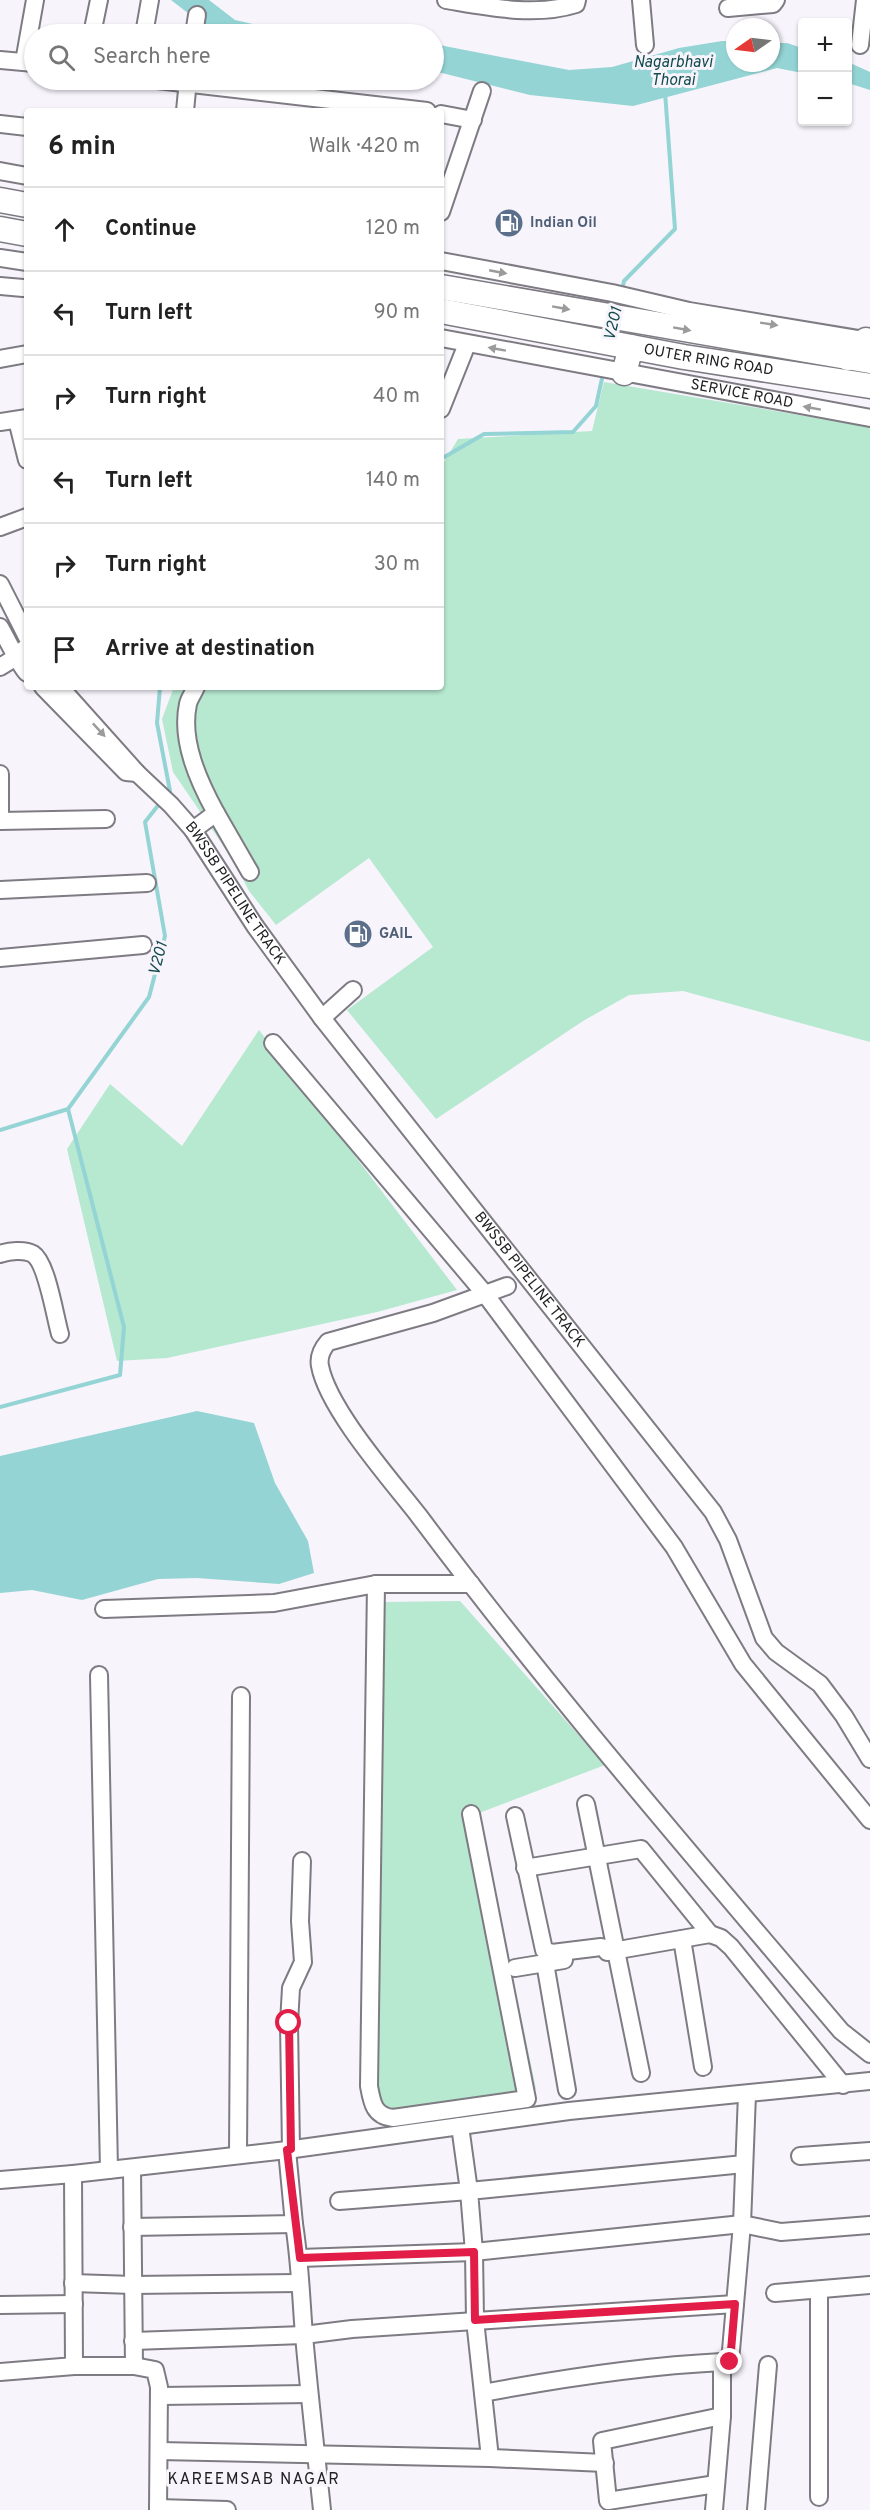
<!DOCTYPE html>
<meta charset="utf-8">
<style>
:root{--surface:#fff;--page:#f2f2f2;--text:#222;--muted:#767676;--line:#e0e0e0}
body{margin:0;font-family:Overpass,sans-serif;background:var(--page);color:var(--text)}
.controls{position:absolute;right:18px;top:18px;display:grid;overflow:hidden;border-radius:6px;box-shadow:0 2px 4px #0004}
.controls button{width:54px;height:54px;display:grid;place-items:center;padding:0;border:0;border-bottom:2px solid var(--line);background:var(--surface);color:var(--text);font:30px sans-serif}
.compass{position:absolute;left:726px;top:18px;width:54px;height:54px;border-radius:50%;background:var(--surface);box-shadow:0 2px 4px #0004;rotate:256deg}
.stop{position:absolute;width:18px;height:18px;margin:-14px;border:4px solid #e11d48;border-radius:50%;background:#fff}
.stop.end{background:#e11d48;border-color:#fff;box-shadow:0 2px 6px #0008}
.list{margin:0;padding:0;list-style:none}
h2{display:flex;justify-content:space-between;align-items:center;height:78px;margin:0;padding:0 24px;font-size:26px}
h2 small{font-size:20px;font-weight:400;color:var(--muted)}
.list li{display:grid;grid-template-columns:39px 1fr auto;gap:18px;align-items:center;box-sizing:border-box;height:84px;padding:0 24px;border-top:2px solid var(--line)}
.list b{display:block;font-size:22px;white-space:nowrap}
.list em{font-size:20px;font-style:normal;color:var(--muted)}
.icon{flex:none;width:33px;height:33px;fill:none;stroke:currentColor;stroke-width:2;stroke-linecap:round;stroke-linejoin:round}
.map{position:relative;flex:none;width:870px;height:2510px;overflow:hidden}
.search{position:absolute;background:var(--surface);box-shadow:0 2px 4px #0004;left:24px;top:24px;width:420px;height:66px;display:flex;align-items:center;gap:15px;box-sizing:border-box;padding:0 21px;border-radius:33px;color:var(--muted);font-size:22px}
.panel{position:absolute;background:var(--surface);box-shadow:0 2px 4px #0004;left:24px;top:108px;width:420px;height:582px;border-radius:6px}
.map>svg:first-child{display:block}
.green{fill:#b7e8d0}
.water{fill:#94d4d4}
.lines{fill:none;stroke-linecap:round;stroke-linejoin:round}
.stream{stroke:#94d4d4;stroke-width:4}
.minor-casing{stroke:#7e7b83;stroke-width:20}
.highway-casing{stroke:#7e7b83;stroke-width:27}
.minor{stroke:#fff;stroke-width:16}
.highway{stroke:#fff;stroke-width:24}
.oneway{fill:#9b9b9c}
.route{stroke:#e11d48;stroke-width:8}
.labels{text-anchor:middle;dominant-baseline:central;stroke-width:6;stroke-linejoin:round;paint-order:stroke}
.service-label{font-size:15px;font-weight:bold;fill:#4e5e75;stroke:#f7f4fc;text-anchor:start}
.street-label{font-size:15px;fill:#212023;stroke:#f7f4fc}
.water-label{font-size:16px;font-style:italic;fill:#124b4c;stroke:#f7f4fc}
.neighbourhood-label{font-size:16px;letter-spacing:1.5px;fill:#212023;stroke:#f7f4fc}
</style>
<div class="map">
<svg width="870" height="2510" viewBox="0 0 870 2510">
<rect width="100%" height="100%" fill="#f7f4fc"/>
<!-- green -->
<path class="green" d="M 604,382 L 870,427 L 870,1042 L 683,991 L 629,995 L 583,1021 L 436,1119 L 347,1010 L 433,947 L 369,858 L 276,925 L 249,891 L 233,860 L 173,772 L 162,719 L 174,687 L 441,687 L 441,467 L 458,439 L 592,431 Z
M 259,1030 L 457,1290 L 377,1312 L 167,1358 L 117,1361 L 67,1149 L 110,1084 L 182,1146 Z
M 460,1601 L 605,1765 L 479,1813 L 536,2089 L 388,2112 L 376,2101 L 385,1602 Z"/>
<!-- water -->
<path class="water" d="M 171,0 L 209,0 L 235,20 L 297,34 L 215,34 Z
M 722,41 L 735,41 L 735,63 L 771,63 L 771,43 L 787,43 L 802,48 L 802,73 L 777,68 L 633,106 L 530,95 L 434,71 L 434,44 L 569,70 L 612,67 L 679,48 Z
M 848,62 L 870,72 L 870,90 L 848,83 Z
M 197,1411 L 254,1423 L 275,1483 L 308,1541 L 314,1573 L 279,1584 L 197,1578 L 158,1579 L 82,1600 L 32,1590 L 0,1593 L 0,1456 Z"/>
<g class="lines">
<!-- stream -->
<path class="stream" d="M 622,291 L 624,281 L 675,229 L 665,92
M 441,459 L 484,434 L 573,432 L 596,406 L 603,374
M 160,687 L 157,723 L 170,791 L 167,795
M 0,1130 L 68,1109 L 149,997 L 165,936 L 145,822 L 160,803
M 0,1407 L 120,1375 L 124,1327 L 68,1109"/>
<!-- minor casing -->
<g class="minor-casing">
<g id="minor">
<path d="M 446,0 C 488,7 535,17 576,4 L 577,0"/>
<path d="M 641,0 L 645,45"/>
<path d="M 728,8 L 773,4 L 776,0"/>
<path d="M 92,34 L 99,0"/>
<path d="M 144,34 L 150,0"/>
<path d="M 194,34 L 197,15"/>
<path d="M 860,45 L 865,0"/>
<path d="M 0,60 L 34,63"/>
<path d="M 24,62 L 35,0"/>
<path d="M 157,80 L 427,111"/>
<path d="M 185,111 L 188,80"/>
<path d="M 441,114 L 473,120"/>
<path d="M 0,124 L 27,127"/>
<path d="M 0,171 L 27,176"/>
<path d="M 441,212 L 482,91"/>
<path d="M 0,258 L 27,262"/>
<path d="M 441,261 L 612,293 L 689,311 L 870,341"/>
<path d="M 0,286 L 23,288"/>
<path id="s1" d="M 441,338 L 870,418"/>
<path d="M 0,359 L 27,354"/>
<path d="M 441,409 L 467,344"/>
<path d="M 17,420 L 27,460"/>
<path d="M 0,422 L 27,418"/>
<path d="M 0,527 L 27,517"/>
<path d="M 0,584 L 27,637"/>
<path d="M 0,627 C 6,637 20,667 27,673"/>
<path d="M 0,667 L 18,656 L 24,649"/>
<path d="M 43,687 L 126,772 L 137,773 L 60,687"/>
<path id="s2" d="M 137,773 L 171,805 L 193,830 L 255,926 L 322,1018 L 713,1512 L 728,1540 L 764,1638 L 776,1652 L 820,1684 L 844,1716 L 870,1759"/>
<path d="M 0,774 L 0,821"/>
<path d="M 216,813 L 250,872"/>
<path d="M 0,821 L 106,819"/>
<path d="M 193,830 L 216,813 C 199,782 180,741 188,704 C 189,699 194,692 196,687"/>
<path d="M 0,890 L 147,883"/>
<path d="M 0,958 L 143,945"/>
<path d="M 322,1018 L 353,990"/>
<path d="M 273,1043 L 485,1294 L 674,1547 L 743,1664 L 870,1820"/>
<path d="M 0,1254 C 9,1251 24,1249 33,1254 C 47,1263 55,1317 60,1334"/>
<path d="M 507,1286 L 433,1313 L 328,1342 C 322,1349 318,1356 320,1366 C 328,1409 391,1480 419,1516 C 552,1694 698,1862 841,2031 L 870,2054"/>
<path d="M 376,1584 L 471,1584"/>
<path d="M 104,1609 L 274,1603 L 376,1584 L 369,2086 C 372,2103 374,2116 393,2118 L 527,2099 L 471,1814"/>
<path d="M 99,1675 L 109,2170"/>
<path d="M 586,1804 L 641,2073"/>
<path d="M 515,1816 L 544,1950 L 552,1953 L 601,1947 L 616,1951"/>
<path d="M 525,1868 L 641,1849 L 710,1934 L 721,1938 L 731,1947 L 843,2085"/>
<path d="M 682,1939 L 703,2067"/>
<path d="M 607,1952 L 710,1934"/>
<path d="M 545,1963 L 567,2090"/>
<path d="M 515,1968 L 564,1960"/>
<path d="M 291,2149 L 289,2023 L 291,1988 L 303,1962 L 300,1921 L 302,1861"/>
<path d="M 238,2155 L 241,1696"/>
<path d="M 800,2156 L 870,2151"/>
<path d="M 0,2180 L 73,2174"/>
<path d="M 339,2201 L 469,2191 L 460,2126"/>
<path d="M 294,2224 C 300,2261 301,2298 304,2335 C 309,2393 316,2452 322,2510"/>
<path d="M 132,2227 L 294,2224 L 287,2150"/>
<path d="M 300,2258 L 474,2252 L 742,2224 L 781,2232 L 870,2225"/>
<path d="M 73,2283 L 133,2285 L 299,2283"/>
<path d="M 775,2293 L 870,2285"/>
<path d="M 0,2305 L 74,2304"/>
<path d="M 133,2341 L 304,2335 L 352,2329 L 735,2304"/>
<path d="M 74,2366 L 134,2366 L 132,2168"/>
<path d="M 134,2366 L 155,2370 L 159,2387 L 158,2510"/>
<path d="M 0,2372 L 74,2366 L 73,2174 L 287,2150 L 569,2111 L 870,2081"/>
<path d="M 483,2393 C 563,2378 641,2366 722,2362"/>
<path d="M 160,2396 L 309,2394"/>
<path d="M 159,2451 L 490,2458 L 475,2320 L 474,2252 L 469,2191 L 744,2164"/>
<path d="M 490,2458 L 605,2463"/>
<path d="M 716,2484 L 608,2501 L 602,2441 L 722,2416"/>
<path d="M 819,2497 L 819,2290"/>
<path d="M 158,2508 L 227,2510"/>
<path d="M 714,2510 L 722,2416 L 722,2362 L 730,2362 L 742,2224 L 747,2094"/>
<path d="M 756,2510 L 768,2365"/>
</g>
</g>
<!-- highway casing -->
<g class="highway-casing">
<g id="highway">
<path d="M 0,200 L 27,205"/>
<path d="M 0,229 L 27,234"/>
<path d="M 441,287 L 870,361"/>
<path id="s3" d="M 441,311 L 684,357 L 870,386"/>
<path d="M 848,358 L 866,340"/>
<path d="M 624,373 L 631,347"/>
</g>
</g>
<!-- minor -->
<use href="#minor" class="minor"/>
<!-- highway -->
<use href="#highway" class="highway"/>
</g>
<!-- one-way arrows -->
<defs><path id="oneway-solid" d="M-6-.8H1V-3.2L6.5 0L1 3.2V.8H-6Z" transform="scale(1.5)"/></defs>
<g class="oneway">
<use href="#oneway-solid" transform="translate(498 272) rotate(11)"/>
<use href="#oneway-solid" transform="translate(561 308) rotate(10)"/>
<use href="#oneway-solid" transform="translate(769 324) rotate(9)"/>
<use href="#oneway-solid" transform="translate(682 329) rotate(10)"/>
<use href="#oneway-solid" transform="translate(497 349) rotate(-170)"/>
<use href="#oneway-solid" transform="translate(812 408) rotate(-170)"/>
<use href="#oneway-solid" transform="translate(99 730) rotate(47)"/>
</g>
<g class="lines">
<!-- route -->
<path class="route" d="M 289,2023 L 291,2149 L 287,2150 L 300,2258 L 474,2252 L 475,2320 L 735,2304 L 730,2362"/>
</g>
<!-- icons -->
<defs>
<g id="fuel-disc" transform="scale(1.5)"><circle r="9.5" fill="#5c6f8a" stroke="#f7f4fc"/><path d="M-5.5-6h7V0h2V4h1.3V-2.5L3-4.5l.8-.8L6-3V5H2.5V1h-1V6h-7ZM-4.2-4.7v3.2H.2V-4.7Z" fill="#fff"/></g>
</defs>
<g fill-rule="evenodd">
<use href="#fuel-disc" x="509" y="223"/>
<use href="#fuel-disc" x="358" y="934"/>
</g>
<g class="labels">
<!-- service labels -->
<g class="service-label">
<text x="530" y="223">Indian Oil</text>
<text x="379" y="934">GAIL</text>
</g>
<!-- street labels -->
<g class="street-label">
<text stroke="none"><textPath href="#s3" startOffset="272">OUTER RING ROAD</textPath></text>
<text stroke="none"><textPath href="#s1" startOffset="306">SERVICE ROAD</textPath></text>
<text stroke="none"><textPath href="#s2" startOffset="156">BWSSB PIPELINE TRACK</textPath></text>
<text stroke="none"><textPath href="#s2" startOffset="642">BWSSB PIPELINE TRACK</textPath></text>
</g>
<!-- water labels -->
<g class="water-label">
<text x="673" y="63">Nagarbhavi<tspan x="673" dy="18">Thorai</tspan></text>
<text transform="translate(614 324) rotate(-77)">V201</text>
<text transform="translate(159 959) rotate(-75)">V201</text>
</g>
<!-- neighbourhood labels -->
<g class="neighbourhood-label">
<text x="254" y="2480">KAREEMSAB NAGAR</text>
</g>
</g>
</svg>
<div class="controls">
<button>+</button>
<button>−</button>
</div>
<svg class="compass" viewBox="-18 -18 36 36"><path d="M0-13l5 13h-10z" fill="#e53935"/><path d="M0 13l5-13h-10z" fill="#767676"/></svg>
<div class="stop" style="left:289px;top:2023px"></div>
<div class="stop end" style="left:730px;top:2362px"></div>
<div class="search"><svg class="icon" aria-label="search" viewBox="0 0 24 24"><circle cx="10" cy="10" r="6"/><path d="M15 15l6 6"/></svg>Search here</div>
<section class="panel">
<h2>6 min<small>Walk · 420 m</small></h2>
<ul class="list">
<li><svg class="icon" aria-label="ahead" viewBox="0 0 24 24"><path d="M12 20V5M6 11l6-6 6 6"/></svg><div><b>Continue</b></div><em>120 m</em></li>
<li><svg class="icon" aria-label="left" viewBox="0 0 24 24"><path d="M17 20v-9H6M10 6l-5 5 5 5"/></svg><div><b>Turn left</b></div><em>90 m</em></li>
<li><svg class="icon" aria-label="right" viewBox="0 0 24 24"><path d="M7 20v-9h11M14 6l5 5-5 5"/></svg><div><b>Turn right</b></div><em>40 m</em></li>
<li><svg class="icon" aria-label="left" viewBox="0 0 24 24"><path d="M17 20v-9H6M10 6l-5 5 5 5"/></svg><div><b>Turn left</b></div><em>140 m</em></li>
<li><svg class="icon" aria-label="right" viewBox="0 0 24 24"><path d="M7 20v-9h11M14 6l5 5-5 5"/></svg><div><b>Turn right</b></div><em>30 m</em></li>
<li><svg class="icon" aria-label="arrive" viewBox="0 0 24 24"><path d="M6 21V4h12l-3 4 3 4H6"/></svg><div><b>Arrive at destination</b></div></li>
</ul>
</section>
</div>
